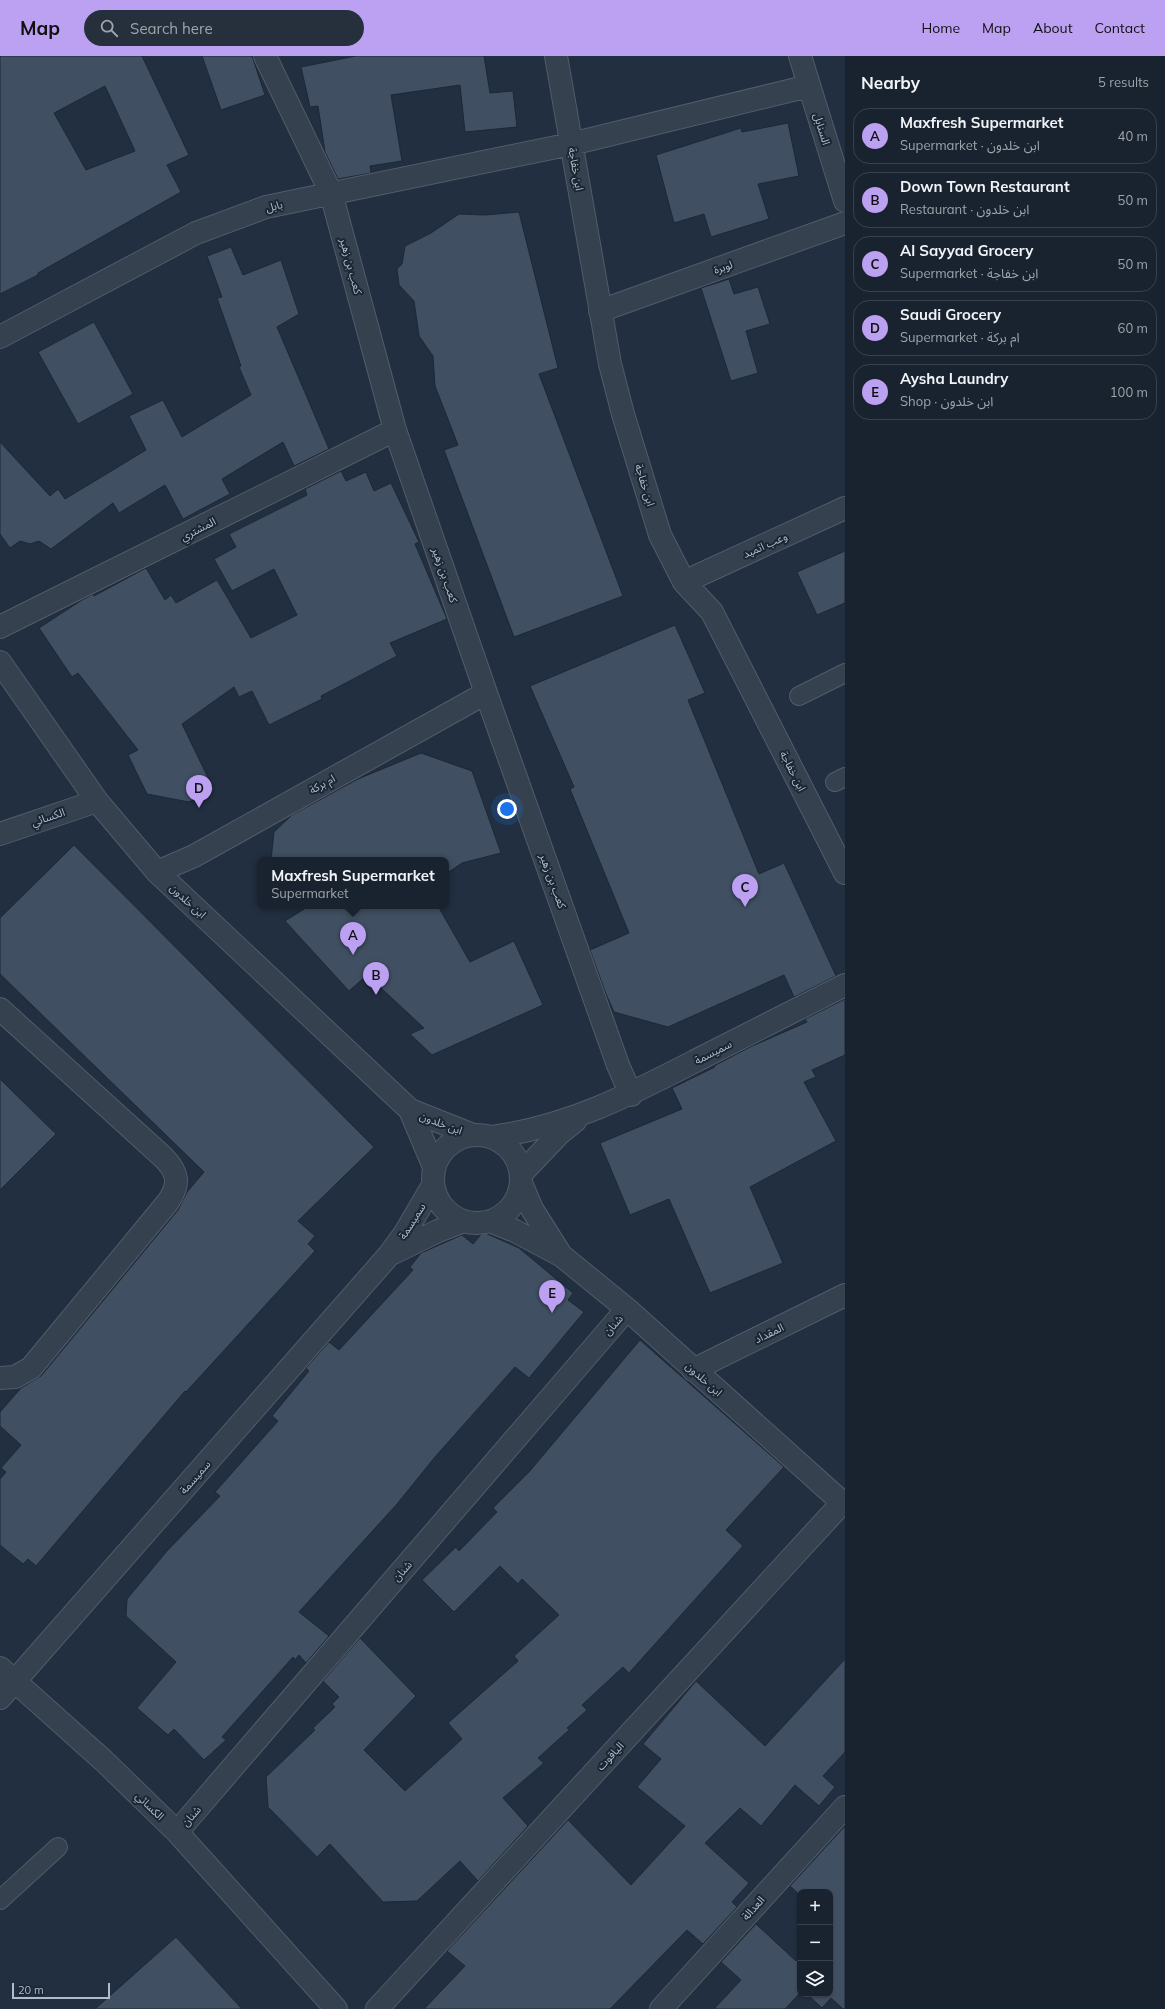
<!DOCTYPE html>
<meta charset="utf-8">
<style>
:root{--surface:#192330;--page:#262f3c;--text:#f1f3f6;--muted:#9fa4ab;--line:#37404c;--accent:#bca0f2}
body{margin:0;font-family:Mulish,"Noto Sans Arabic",sans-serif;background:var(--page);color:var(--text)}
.controls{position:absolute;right:12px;bottom:12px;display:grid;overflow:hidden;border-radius:8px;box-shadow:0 1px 3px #0004}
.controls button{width:36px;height:36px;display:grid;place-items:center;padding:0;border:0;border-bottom:1px solid var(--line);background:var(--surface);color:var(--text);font:20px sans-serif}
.scale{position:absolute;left:12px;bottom:10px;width:98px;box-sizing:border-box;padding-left:4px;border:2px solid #b1bccb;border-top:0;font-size:11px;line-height:14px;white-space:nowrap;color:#b1bccb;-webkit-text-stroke:3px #1b2634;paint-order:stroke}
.you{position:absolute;left:507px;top:753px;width:14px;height:14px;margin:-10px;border:3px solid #fff;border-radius:50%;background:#1a73e8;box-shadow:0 0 0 6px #1a73e833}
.badge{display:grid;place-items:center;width:26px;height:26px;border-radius:50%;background:var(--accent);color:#111;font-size:13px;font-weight:700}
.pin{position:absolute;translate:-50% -33px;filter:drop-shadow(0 1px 2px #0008)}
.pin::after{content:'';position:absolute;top:21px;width:14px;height:12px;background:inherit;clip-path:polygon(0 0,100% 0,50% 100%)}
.popup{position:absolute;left:257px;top:801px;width:192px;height:52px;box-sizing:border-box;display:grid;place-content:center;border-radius:8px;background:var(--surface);filter:drop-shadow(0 1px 3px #0005);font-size:13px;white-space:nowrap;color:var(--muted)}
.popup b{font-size:15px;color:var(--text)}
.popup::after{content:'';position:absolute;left:50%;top:100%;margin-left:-8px;border:8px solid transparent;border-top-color:var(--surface)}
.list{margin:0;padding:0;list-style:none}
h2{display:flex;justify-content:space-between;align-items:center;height:52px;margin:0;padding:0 16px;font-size:17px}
h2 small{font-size:13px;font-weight:400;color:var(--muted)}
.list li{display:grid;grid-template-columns:26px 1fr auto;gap:12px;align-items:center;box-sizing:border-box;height:56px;margin:0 8px 8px;padding:0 8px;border:1px solid var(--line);border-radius:16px}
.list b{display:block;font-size:15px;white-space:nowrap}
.list p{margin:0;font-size:13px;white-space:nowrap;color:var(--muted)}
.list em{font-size:13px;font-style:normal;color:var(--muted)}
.icon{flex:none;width:22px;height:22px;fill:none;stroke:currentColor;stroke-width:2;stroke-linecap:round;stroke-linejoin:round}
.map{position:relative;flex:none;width:845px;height:1953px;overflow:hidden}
header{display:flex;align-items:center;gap:24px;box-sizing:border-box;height:56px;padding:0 20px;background:var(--accent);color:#111}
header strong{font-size:19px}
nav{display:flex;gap:22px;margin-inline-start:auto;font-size:14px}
.search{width:280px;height:36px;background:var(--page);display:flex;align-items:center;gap:10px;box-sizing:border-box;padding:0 14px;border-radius:22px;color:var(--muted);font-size:15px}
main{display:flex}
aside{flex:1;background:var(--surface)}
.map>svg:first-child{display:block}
.building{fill:#404f62;stroke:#1d2836;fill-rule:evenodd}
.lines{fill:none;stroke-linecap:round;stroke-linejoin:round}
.lane-casing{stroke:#515c6a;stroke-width:20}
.street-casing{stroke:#515c6a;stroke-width:24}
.lane{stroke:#36414f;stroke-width:18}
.street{stroke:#36414f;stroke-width:22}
.labels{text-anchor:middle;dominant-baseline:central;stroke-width:4;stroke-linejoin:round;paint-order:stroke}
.street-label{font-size:11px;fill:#b1bccb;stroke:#1b2634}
</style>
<header>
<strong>Map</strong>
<div class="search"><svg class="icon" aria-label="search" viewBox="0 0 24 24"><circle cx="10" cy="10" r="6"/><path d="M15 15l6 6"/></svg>Search here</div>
<nav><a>Home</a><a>Map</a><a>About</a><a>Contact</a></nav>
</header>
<main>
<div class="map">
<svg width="845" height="1953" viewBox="0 0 845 1953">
<rect width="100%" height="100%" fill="#212f40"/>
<!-- building -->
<path class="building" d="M 0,0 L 142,0 L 189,99 L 167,109 L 181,136 L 38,217 L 38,219 L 0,238 ZM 105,30 L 135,95 L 86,114 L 54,57 Z
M 202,0 L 252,0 L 265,39 L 221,54 Z
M 356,0 L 484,0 L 490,37 L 513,35 L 517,71 L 465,76 L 460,29 L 391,39 L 402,105 L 370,110 L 371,117 L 338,123 L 325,96 L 318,50 L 310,51 L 301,11 Z
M 788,67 L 799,120 L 758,128 L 769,163 L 711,181 L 704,158 L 674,167 L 656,99 L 741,72 L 742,76 Z
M 519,156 L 558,312 L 539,318 L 623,540 L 514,581 L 444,394 L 458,389 L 435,330 L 433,300 L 419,280 L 414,245 L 399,229 L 397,213 L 402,208 L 405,190 L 431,177 L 459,158 L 485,159 Z
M 231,191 L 243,219 L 281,204 L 299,258 L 277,271 L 329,393 L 294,410 L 283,386 L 222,423 L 230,438 L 183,463 L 165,429 L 119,457 L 113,447 L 51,493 L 39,485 L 30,488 L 20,485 L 10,492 L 0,478 L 0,386 L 50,440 L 58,433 L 65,443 L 146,394 L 129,360 L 163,344 L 182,381 L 251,339 L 239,311 L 241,310 L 217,242 L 222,241 L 207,200 Z
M 729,223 L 734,238 L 758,231 L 770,268 L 746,275 L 758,317 L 731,325 L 701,232 Z
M 94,266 L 133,338 L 78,368 L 38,296 Z
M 341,415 L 346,425 L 366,416 L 374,435 L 391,427 L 419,486 L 415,488 L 447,563 L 390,587 L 397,600 L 321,640 L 322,643 L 269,669 L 252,635 L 239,641 L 234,631 L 182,668 L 214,734 L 189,746 L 147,738 L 128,699 L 138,694 L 78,617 L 72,621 L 39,572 L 82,544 L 93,538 L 94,540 L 146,512 L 165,544 L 171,539 L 176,547 L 217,524 L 251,582 L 297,559 L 274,513 L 232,535 L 214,503 L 236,491 L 229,478 L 307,439 L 305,433 Z
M 845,495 L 845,547 L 817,559 L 797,516 Z
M 675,569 L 705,637 L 688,644 L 759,818 L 784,807 L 836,920 L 794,941 L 784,919 L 668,971 L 614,956 L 606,938 L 590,894 L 629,877 L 570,733 L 574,731 L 530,630 Z
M 421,697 L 472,715 L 501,797 L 462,807 L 446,818 L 446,804 L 271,804 L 274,776 L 292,759 L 358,723 Z
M 74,789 L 374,1091 L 298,1165 L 315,1180 L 308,1188 L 315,1195 L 186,1336 L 185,1335 L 36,1510 L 28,1503 L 23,1508 L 0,1489 L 0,1423 L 6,1416 L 1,1412 L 21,1389 L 0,1370 L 0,1356 L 21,1332 L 41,1320 L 178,1154 L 187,1136 L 204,1116 L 0,918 L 0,862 Z
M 309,850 L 438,850 L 470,906 L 514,885 L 543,949 L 432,999 L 410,978 L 424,972 L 367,919 L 349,935 L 285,865 Z
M 845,943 L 845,999 L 812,1014 L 816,1021 L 804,1026 L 836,1085 L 750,1131 L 783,1207 L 710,1237 L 669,1143 L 630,1159 L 600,1087 L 682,1053 L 672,1032 L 715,1011 L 714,1010 L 750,991 L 807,966 L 805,963 Z
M 0,1023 L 56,1078 L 0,1134 Z
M 483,1176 L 519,1192 L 573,1237 L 568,1244 L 584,1256 L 529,1322 L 515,1311 L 435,1401 L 397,1448 L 299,1556 L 329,1580 L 306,1607 L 299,1599 L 295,1604 L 293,1601 L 222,1681 L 226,1684 L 204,1704 L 174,1673 L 168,1679 L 137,1652 L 176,1606 L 126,1560 L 127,1543 L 167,1495 L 220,1440 L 215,1436 L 278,1365 L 272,1360 L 309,1315 L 306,1312 L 329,1286 L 339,1294 L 413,1214 L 410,1211 L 421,1197 L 462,1179 L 473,1188 Z
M 640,1284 L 784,1411 L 726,1474 L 743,1490 L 629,1617 L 623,1611 L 582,1649 L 587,1654 L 567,1672 L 569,1674 L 538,1702 L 544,1707 L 503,1742 L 528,1770 L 478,1825 L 460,1805 L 417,1845 L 383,1846 L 330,1788 L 317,1801 L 268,1751 L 266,1721 L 315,1674 L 313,1672 L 335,1651 L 332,1648 L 339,1641 L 323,1625 L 360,1582 L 416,1640 L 364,1694 L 405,1735 L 462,1683 L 448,1667 L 518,1605 L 514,1600 L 559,1559 L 522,1523 L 518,1528 L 500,1510 L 454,1556 L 422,1524 L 456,1491 L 459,1495 L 497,1456 L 493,1452 L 529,1416 Z
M 845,1603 L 845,1696 L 823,1720 L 835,1731 L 819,1750 L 795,1729 L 761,1770 L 740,1752 L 705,1787 L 749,1827 L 732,1846 L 737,1851 L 703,1888 L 687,1874 L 610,1953 L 424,1953 L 465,1910 L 447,1895 L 568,1764 L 631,1829 L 685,1770 L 637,1731 L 661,1703 L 643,1688 L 696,1625 L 765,1690 Z
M 845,1770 L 845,1953 L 843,1953 L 831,1942 L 822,1952 L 807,1938 L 830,1938 L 830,1868 L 832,1867 L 830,1865 L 830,1836 L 800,1836 L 800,1839 L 790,1830 Z
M 756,1868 L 796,1905 L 800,1901 L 800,1937 L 785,1953 L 714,1953 L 741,1924 L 721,1906 Z
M 176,1881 L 242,1953 L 95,1953 Z"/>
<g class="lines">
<!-- lane casing -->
<g class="lane-casing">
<path id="lane" d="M 799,640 L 845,617
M 835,726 L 845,721
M 0,1844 L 58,1791"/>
</g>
<!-- street casing -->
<g class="street-casing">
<path id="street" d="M 265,0 L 331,137 L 395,374 L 486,637 L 618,1009 L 631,1039
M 556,0 L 610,308 L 623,358 L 660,479 L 684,526 L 712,556 L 845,817
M 800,0 L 845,145
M 600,255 L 845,167
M 0,281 L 196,177 L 266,151 L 571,88 L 809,30
M 684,526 L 845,452
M 0,571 L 395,374
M 0,606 L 97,745 L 157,816 L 410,1054 L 473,1079
M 0,778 L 97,745
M 157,816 L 194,800 L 486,637
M 0,953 L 163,1101 C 179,1117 180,1128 168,1146 L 31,1312 L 15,1321 L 0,1322
M 410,1054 L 434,1111
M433 1123a44 44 0 1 1 88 0a44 44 0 1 1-88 0Z
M 492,1081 C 571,1070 631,1038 701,1002 C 749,978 797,953 845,929
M 521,1118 L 559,1078 L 575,1065
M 521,1127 L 532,1153 L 559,1196
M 490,1165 L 515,1175 L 562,1200 L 627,1253 L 845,1449
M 393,1197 L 438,1175 L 464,1165
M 693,1314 L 845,1239
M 0,1612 L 104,1705 L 177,1776 L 336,1953
M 0,1642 L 389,1199 L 405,1177 L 433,1129
M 177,1776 L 627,1253
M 377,1953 L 843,1446
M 661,1953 L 845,1751"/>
</g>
<!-- lane -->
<use href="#lane" class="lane"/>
<!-- street -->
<use href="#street" class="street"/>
</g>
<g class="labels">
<!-- street labels -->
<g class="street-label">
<text transform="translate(822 73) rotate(73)">السنابل</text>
<text transform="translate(576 113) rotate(80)">ابن خفاجة</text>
<text transform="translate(274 150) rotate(-14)">بابل</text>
<text transform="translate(351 210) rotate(75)">كعب بن زهير</text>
<text transform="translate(723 211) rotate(-20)">لوبرة</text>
<text transform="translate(645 429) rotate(73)">ابن خفاجة</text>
<text transform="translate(198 473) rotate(-27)">المشتري</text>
<text transform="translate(765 489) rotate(-24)">وعب اثميد</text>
<text transform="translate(445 519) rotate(71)">كعب بن زهير</text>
<text transform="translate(793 715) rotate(63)">ابن خفاجة</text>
<text transform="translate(322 728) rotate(-29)">ام بركة</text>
<text transform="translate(48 761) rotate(-19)">الكسائي</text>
<text transform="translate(553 825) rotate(70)">كعب بن زهير</text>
<text transform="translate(188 845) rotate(43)">ابن خلدون</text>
<text transform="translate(713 996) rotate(-27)">سميسمة</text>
<text transform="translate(441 1067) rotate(21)">ابن خلدون</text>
<text transform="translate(412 1165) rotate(-58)">سميسمة</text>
<text transform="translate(613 1269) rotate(-49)">شنان</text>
<text transform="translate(769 1277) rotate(-26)">المقداد</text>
<text transform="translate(704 1323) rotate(42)">ابن خلدون</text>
<text transform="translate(195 1421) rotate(-49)">سميسمة</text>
<text transform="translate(402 1515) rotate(-49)">شنان</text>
<text transform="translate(610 1700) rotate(-47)">الياقوت</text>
<text transform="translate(150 1750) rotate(44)">الكسائي</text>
<text transform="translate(191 1760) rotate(-49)">شنان</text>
<text transform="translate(753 1852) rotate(-48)">العدالة</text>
</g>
</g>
</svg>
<div class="controls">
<button>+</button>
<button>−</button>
<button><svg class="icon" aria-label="layers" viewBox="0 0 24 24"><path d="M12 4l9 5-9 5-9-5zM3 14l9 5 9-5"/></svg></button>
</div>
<div class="scale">20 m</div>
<div class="you"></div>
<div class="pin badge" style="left:353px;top:899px">A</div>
<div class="popup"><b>Maxfresh Supermarket</b>Supermarket</div>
<div class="pin badge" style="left:376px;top:939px">B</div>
<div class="pin badge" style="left:745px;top:851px">C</div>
<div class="pin badge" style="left:199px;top:752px">D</div>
<div class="pin badge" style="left:552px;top:1257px">E</div>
</div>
<aside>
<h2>Nearby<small>5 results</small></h2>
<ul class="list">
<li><span class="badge">A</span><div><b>Maxfresh Supermarket</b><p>Supermarket · ابن خلدون</p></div><em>40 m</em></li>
<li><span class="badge">B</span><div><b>Down Town Restaurant</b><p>Restaurant · ابن خلدون</p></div><em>50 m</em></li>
<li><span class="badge">C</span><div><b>Al Sayyad Grocery</b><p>Supermarket · ابن خفاجة</p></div><em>50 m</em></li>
<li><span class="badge">D</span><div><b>Saudi Grocery</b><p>Supermarket · ام بركة</p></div><em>60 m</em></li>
<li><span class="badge">E</span><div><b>Aysha Laundry</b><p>Shop · ابن خلدون</p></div><em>100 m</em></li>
</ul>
</aside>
</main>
